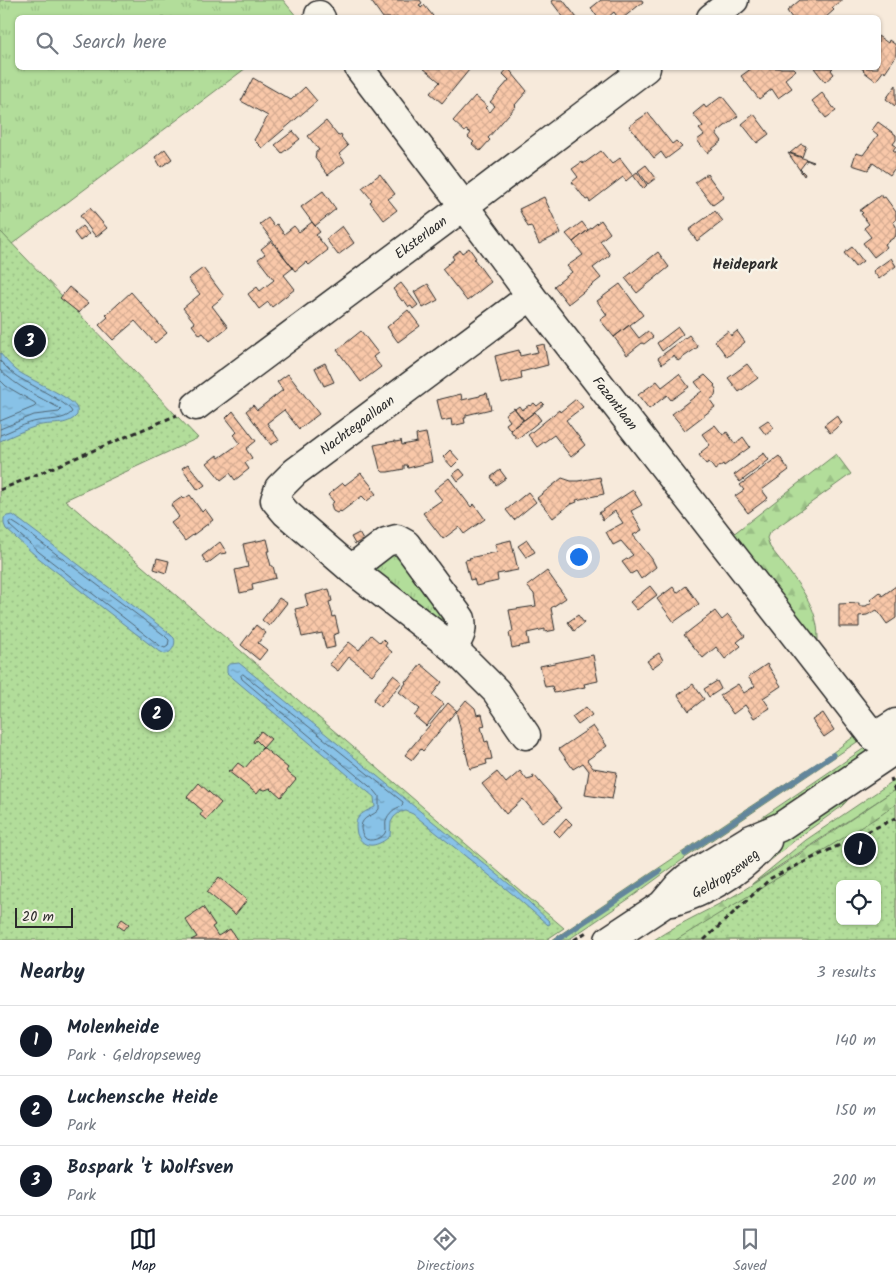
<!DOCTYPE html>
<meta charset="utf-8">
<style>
:root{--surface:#fff;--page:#f6f6f7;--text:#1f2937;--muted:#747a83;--line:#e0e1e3;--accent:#111827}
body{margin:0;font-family:Kalam,sans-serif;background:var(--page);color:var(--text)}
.controls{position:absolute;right:15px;bottom:15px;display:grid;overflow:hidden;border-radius:8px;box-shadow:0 1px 4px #0004}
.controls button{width:45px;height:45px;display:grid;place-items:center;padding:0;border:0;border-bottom:1px solid var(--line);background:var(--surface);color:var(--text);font:25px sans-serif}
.scale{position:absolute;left:15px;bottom:12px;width:58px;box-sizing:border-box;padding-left:5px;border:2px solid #2b2b2b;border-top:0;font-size:14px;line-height:18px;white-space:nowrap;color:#2b2b2b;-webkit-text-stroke:4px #f7f3e8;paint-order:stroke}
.you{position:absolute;left:578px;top:556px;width:18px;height:18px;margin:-12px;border:4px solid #fff;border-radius:50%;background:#1a73e8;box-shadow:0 0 0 8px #1a73e833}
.badge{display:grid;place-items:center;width:32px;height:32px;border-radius:50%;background:var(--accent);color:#fff;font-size:16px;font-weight:700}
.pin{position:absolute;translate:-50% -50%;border:2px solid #fff;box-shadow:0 1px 5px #0006}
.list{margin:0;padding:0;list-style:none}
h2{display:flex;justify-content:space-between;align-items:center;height:65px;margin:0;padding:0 20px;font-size:21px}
h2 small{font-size:16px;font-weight:400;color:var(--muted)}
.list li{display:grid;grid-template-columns:32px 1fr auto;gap:15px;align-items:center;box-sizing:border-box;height:70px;padding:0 20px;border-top:1px solid var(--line)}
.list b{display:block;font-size:19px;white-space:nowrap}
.list p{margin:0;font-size:16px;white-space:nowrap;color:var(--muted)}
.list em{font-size:16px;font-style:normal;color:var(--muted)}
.icon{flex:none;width:28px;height:28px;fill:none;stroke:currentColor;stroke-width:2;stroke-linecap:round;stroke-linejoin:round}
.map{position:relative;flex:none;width:896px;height:940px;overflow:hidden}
.search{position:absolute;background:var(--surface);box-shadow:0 1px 4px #0004;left:15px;right:15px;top:15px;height:55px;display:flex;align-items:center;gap:12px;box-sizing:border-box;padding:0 18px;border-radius:8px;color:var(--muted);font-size:19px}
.sheet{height:275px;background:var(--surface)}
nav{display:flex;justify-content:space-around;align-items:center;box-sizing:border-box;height:70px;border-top:1px solid var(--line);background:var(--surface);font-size:14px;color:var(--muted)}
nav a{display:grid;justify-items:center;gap:2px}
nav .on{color:var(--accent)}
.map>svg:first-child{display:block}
.grass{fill:url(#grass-tufts);stroke:#6e8462}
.forest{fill:url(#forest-firs);stroke:#6e8462;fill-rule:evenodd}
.park{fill:url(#park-dots);stroke:#6e8462;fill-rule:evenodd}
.water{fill:url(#water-ripples);stroke:#63869c}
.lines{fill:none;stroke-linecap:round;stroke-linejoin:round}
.shore{stroke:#506776;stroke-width:1}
.stream{stroke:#63869c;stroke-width:5.5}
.building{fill:url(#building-cross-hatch);stroke:#2b2b2b}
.minor-casing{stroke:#2b2b2b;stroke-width:31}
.major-casing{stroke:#2b2b2b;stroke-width:31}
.path{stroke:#2b2b2b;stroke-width:3;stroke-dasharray:5 4;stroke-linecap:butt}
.minor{stroke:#f7f3e8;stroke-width:28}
.major{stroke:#f7f3e8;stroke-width:28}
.labels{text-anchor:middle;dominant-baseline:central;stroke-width:5;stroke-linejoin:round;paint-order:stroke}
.street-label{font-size:14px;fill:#2b2b2b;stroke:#f7f3e8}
.neighbourhood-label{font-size:15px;font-weight:bold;fill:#2b2b2b;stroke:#f7f3e8}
</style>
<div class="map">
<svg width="896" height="940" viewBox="0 0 896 940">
<defs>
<pattern id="grass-tufts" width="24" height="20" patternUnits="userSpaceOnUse" patternTransform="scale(1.25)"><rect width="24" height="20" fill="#b2dd9a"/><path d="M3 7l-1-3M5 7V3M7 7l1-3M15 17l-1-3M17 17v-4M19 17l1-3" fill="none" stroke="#99be85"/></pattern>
<pattern id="forest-firs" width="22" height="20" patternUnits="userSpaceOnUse" patternTransform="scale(1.25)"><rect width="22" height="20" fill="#b2dd9a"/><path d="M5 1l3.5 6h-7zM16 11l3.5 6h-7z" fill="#99be85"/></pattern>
<pattern id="park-dots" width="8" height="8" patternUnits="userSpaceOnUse" patternTransform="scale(1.25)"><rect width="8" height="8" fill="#b2dd9a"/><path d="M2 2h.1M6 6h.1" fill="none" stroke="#99be85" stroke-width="1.8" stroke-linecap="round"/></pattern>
<pattern id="water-ripples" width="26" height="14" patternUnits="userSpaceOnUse" patternTransform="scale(1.25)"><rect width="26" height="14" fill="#88c2e7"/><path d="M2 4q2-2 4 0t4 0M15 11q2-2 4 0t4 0" fill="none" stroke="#6f9ebb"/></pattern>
<pattern id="building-cross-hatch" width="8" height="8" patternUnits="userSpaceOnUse" patternTransform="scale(1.25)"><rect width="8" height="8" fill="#f9c8a9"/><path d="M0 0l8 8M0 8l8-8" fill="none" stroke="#d6ac92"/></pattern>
</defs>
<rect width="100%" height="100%" fill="#f7eadb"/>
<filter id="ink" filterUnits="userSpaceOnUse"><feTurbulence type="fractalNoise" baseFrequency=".02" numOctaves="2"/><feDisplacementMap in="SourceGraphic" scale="10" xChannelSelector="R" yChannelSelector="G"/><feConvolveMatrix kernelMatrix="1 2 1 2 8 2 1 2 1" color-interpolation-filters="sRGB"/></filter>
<g filter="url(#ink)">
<!-- grass -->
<path class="grass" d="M 0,0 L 283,0 L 297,17 L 18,18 L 18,68 L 246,68 L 4,250 L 0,246 Z
M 395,550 L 446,609 L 451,633 L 375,570 L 376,565 Z
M 860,732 L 863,738 L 685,858 L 633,896 L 568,940 L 552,940 L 736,816 L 832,753 Z
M 896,737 L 787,810 L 711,852 L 869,745 Z
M 896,779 L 896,789 L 752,884 L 806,840 Z
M 852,792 L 846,802 L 841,807 L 799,837 L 754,874 L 731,889 L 780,840 Z"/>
<!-- forest -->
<path class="forest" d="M 836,454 L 851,474 L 769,533 L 767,538 L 770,547 C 785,567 811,596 816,621 C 818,629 818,636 818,644 L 732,535 Z
M 896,789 L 896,940 L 654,940 C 682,921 713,909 742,891 C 794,859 845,823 896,789 ZM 840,884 L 877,884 L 877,921 L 840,921 Z"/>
<!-- park -->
<path class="park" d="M 0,231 L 198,438 L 65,500 L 564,928 L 546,940 L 0,940 Z
M 896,804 L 896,940 L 676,940 L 881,815 ZM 840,884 L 877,884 L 877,921 L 840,921 Z"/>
<!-- water -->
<path class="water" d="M 0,353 C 5,359 10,365 16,370 C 28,379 71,397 76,407 C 78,410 77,412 77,415 C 67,427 51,422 37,426 C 24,430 12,436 0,441 Z
M 13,515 L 168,632 C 169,633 173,637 174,638 C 177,644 171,654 165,654 C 164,654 158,650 157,650 L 36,556 L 6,529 L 4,524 L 4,518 L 7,516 Z
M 239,663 L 514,888 L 550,922 L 550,924 L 548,925 L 515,896 L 413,814 L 406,811 L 400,812 L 394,817 L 391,822 L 390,836 C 379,846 364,851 357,834 C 356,829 355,822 358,818 C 362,812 369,810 375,807 L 374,797 L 227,673 L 227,666 L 230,664 Z"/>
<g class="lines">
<!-- shore -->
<path class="shore" d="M 0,361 C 5,365 9,371 15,375 C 26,383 68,402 72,412 C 64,421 49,419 38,421 C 25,423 12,431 0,435
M 0,370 C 17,387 39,397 59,408 L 61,410 L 59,412 L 34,415 L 0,429
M 0,380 L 6,386 L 35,403 L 36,405 L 34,407 L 0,421
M 11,521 L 19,526 L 164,635 L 169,640 L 168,646 L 165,648 L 160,646 L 39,552 L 10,526 L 9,523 Z
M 243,674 L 403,802 L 402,806 C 395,808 388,813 386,821 C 385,825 387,829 385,833 C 383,838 369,843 365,838 C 362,835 361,830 361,827 C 362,815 374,817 379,809 L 379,796 L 375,791 L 242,679 L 241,676 Z"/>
<!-- stream -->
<path class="stream" d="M 685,854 L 833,755
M 557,940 L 660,871"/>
</g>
<!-- building -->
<path class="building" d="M 372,0 L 420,0 L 422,3 L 419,5 L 421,8 L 424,5 L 433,16 L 431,18 L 383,18 L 371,1 Z
M 553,0 L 563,0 L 577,18 L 564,18 L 551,1 Z
M 601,0 L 642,0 L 643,2 L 623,18 L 618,18 L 614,12 L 607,18 L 598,18 L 591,8 Z
M 800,0 L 842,0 L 842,1 L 832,8 L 834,10 L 825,18 L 792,18 L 787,11 Z
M 878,36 L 888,43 L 889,40 L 896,45 L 896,56 L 885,72 L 884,70 L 876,81 L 863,71 L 864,70 L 861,68 L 878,68 Z
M 423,68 L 466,68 L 469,70 L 442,103 L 430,93 L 440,82 Z
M 508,68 L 527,91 L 515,105 L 516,106 L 488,138 L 490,140 L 480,151 L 472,144 L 474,142 L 468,137 L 471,133 L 466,130 L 465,132 L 453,121 L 475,96 L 487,106 L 485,108 L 490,112 L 495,106 L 490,102 L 509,80 L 503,74 Z
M 752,68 L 794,68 L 796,70 L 785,79 L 792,88 L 778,98 L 772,89 L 759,99 L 741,76 Z
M 814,68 L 833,68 L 831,70 L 834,74 L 825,82 Z
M 253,78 L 291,100 L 305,87 L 317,101 L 262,148 L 254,140 L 268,116 L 241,101 Z
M 896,85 L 896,105 L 895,106 L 886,99 Z
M 822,93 L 836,111 L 826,118 L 812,101 Z
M 722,96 L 738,116 L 716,133 L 722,141 L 707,153 L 697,140 L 704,135 L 699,129 L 703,126 L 693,114 L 704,105 L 706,108 Z
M 648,113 L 672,144 L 676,141 L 682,147 L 666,159 L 661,152 L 654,158 L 629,126 Z
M 754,114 L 769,134 L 757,143 L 742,124 Z
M 326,121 L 338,136 L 341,134 L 342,136 L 341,137 L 348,146 L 339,154 L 345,162 L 328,175 L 315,158 L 316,152 L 319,150 L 308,136 Z
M 878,122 L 896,135 L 896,140 L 893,144 L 896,146 L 893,150 L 896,152 L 896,166 L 890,175 L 873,163 L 868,170 L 852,165 L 856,153 L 863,155 L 878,135 L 872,130 Z
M 293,131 L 300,139 L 282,153 L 275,145 Z
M 801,144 L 806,146 L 802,157 L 790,153 Z
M 165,149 L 172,159 L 161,167 L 155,157 Z
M 601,151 L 612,164 L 620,158 L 633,175 L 626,181 L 623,177 L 590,202 L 588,199 L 586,200 L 572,182 L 578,177 L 572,169 L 582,162 L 583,164 Z
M 788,153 L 814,162 L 813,163 L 807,160 L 800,169 L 805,174 L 804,176 Z
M 646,165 L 656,178 L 648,184 L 638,171 Z
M 637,172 L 647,185 L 643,189 L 633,175 Z
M 380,174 L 395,194 L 388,199 L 397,210 L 384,220 L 370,202 L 372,200 L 362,188 Z
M 707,174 L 724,197 L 713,205 L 695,182 Z
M 323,191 L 336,209 L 315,226 L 301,207 Z
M 882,194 L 882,196 L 883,198 L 885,197 L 896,212 L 896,220 L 893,222 L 896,226 L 896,236 L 885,244 L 887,247 L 874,257 L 863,243 L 871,237 L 864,228 L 869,224 L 861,214 L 863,213 L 861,211 L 859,211 Z
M 544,197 L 561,233 L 539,244 L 531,226 L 528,227 L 519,209 Z
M 90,208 L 107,228 L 96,237 L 80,216 Z
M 715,211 L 723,221 L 697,241 L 689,230 Z
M 268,218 L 274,226 L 277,224 L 284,234 L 294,226 L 299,232 L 312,222 L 320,232 L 316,235 L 328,250 L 309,265 L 306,262 L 295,271 L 260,224 Z
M 601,220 L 610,233 L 600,241 L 610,255 L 593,268 L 601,278 L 568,304 L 554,286 L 572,272 L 567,266 L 583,255 L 573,242 Z
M 582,222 L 588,230 L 573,242 L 566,234 Z
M 82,226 L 89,234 L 80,241 L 74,233 Z
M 342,226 L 354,243 L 338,255 L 326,239 Z
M 271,241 L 293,268 L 284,275 L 295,289 L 272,307 L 268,302 L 259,309 L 248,294 L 257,287 L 260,291 L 274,280 L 258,259 L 265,254 L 261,249 Z
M 852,247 L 863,261 L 855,267 L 844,253 Z
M 469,248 L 476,258 L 474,259 L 491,282 L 467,301 L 442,269 L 454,259 L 452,256 L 460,250 L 462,253 Z
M 658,252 L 669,267 L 637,293 L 625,278 Z
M 891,258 L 896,266 L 879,279 L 873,271 Z
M 203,268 L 224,296 L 212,306 L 228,327 L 210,341 L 203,333 L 200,335 L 192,325 L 195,323 L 183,308 L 200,294 L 188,279 Z
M 401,283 L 418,305 L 413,309 L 411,306 L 409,307 L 404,300 L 402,301 L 393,289 Z
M 428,284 L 438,300 L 423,308 L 414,292 Z
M 620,284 L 643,315 L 614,337 L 600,320 L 607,315 L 597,301 Z
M 69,287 L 88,303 L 79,313 L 60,298 Z
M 131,292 L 167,333 L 155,343 L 135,321 L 113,340 L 99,325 L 108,317 L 106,315 Z
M 408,310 L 420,326 L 398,342 L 387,327 Z
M 629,325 L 639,338 L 648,331 L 653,337 L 644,344 L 642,343 L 627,355 L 614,337 Z
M 678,327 L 683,334 L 662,351 L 657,343 Z
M 361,331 L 378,353 L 373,357 L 381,367 L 361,382 L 337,350 Z
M 728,331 L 731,336 L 737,331 L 745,342 L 727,357 L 715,341 Z
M 689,335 L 698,347 L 678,361 L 674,355 L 662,364 L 658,358 Z
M 544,344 L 548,365 L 521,372 L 522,379 L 501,384 L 495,356 L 519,350 L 520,356 L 538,352 L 536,346 Z
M 325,363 L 334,382 L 324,386 L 315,368 Z
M 747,364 L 758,378 L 739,392 L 728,378 Z
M 288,374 L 319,414 L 299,429 L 284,410 L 267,423 L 279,440 L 271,445 L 246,411 L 253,405 L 257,410 L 283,390 L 277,382 Z
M 679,374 L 689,387 L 671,400 L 667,395 L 649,409 L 638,395 L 657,381 L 662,387 Z
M 705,375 L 715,385 L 714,386 L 716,389 L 715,396 L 710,400 L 715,407 L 685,430 L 672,414 L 702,391 L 695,382 Z
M 487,393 L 491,409 L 466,415 L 466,418 L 464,418 L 465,423 L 452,426 L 451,419 L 442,421 L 437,400 L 461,394 L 462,400 L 480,396 L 480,395 Z
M 576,399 L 583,407 L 566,420 L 585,445 L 571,457 L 554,435 L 537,447 L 528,435 L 559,410 L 560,412 Z
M 542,402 L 544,404 L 524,420 L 515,409 L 519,406 L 522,410 L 529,405 L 530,406 L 534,403 L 537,406 Z
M 514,408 L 523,420 L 510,430 L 506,424 L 510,421 L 505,414 Z
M 233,411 L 256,441 L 246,449 L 252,458 L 245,463 L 249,469 L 235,480 L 230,473 L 221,480 L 207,463 L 217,455 L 219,458 L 240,443 L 234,435 L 237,432 L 226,418 Z
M 535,412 L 541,420 L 517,439 L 510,430 Z
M 837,415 L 842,423 L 830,433 L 824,425 Z
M 768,420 L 774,428 L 766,435 L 759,426 Z
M 715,425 L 723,435 L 727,432 L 735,444 L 743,437 L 750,447 L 724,466 L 723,464 L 715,470 L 709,462 L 706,464 L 699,455 L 702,453 L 701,452 L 710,445 L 702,434 Z
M 426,433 L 432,462 L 408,468 L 407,465 L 404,465 L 404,469 L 388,472 L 383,472 L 380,469 L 374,445 L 395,441 L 395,442 L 401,441 L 401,440 L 402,445 L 417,442 L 416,435 Z
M 450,450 L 459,460 L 452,467 L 443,457 Z
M 764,453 L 769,460 L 740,482 L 734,475 Z
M 779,456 L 789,470 L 762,490 L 768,498 L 748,513 L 735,496 L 744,490 L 740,485 Z
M 188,464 L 205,485 L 198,490 L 182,468 Z
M 460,469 L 465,475 L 458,481 L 453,474 Z
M 500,470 L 506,478 L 496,485 L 491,477 Z
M 361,473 L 373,488 L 372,489 L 376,494 L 367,501 L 362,496 L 341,512 L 340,511 L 337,513 L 333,511 L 331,504 L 334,502 L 328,495 L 343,483 L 345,485 Z
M 600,477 L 604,494 L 576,500 L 577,502 L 572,504 L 572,503 L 553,518 L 537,498 L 562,478 L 571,481 L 578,481 Z
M 449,478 L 471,507 L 474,504 L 485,519 L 464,534 L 459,527 L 443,539 L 423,513 L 442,500 L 434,490 Z
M 633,490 L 642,505 L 631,511 L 642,530 L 633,535 L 652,559 L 656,567 L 641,579 L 636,571 L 631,574 L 622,562 L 633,555 L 621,541 L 613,545 L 606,532 L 623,523 L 615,511 L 603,520 L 599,513 L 616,501 Z
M 528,492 L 536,502 L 514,520 L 506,510 Z
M 190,495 L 202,512 L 205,509 L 213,520 L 185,541 L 171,523 L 179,517 L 171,505 L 182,497 L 184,499 Z
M 359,533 L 363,540 L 355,544 L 351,537 Z
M 267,539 L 270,551 L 267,551 L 271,566 L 273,566 L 276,578 L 252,584 L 253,590 L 240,593 L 235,570 L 248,567 L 243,544 Z
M 511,540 L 518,570 L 497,574 L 498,581 L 476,586 L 474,579 L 470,580 L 465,560 L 470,559 L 469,558 L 497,552 L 495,544 Z
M 527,540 L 535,552 L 526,557 L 518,546 Z
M 220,542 L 227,553 L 220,554 L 207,564 L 202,556 Z
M 157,558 L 169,561 L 166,573 L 154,569 Z
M 547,571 L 566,598 L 551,608 L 555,630 L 545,632 L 545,629 L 527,633 L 529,644 L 512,648 L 509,633 L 513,631 L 509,610 L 536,606 L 534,594 L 527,586 Z
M 650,586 L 657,595 L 637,610 L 630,602 Z
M 686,586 L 699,604 L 674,622 L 657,599 L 673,587 L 677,593 Z
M 896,586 L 896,618 L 887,624 L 877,610 L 867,615 L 859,616 L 859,627 L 839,627 L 839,604 L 859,603 L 859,606 L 866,606 L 872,602 L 870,600 L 880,592 L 882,596 Z
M 329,589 L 332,601 L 329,602 L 333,617 L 335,616 L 339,633 L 333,635 L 335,647 L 326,649 L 322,633 L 302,637 L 295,609 L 308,606 L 305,595 Z
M 279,598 L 287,603 L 269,626 L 262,620 Z
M 715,611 L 722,620 L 728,615 L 745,636 L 737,642 L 741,646 L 725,659 L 716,647 L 703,658 L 684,635 Z
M 578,615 L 584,623 L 574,631 L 568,622 Z
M 256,625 L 266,633 L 258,643 L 267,650 L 259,660 L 241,645 Z
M 371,635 L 380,643 L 383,639 L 387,643 L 385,646 L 392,652 L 372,675 L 349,657 L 338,671 L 329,664 L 349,642 L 359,650 Z
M 659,653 L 663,660 L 652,668 L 647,661 Z
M 593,655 L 598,681 L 584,684 L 585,687 L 554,693 L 552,686 L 545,687 L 540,666 Z
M 421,664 L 442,682 L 432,695 L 444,704 L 426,726 L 414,716 L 420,709 L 399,692 L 406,683 L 405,682 L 406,680 L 408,681 Z
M 767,664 L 781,686 L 763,698 L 770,708 L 754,718 L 745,705 L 733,714 L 720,695 L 738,684 L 744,693 L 755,686 L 748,677 Z
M 393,675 L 402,682 L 381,707 L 373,700 Z
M 717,681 L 721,689 L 709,697 L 704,689 Z
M 693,684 L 704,699 L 689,711 L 678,695 Z
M 466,700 L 475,708 L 477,715 L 482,714 L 485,726 L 481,727 L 485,742 L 488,741 L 492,759 L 486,760 L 487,764 L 470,769 L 456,711 L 423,751 L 421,749 L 412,760 L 405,755 L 448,703 L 457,711 Z
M 586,707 L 592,715 L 578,725 L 572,717 Z
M 823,713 L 834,730 L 824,737 L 812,720 Z
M 593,726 L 607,746 L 587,760 L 593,768 L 617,772 L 612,799 L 585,795 L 589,771 L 583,763 L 573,769 L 559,749 Z
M 261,731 L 271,739 L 262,749 L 261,749 L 263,747 L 256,740 L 254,743 L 253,741 Z
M 263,747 L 261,749 L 264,748 L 288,768 L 286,771 L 296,779 L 281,797 L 273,790 L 272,791 L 270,789 L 271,788 L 270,788 L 268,789 L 265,790 L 261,789 L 257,794 L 228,771 L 229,770 L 231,771 L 238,763 L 245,768 Z
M 520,771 L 527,780 L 534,778 L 532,776 L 534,775 L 562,808 L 543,823 L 523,799 L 506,814 L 482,784 L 497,772 L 506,783 Z
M 199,783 L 221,803 L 206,820 L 200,815 L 203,811 L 187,797 Z
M 566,818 L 572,824 L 560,837 L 554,831 Z
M 219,877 L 247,900 L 235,915 L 207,892 Z
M 203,907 L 215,925 L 212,927 L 218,936 L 230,929 L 237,940 L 191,940 L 197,937 L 185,919 Z
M 122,919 L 129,924 L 124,930 L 117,925 Z"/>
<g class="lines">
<!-- minor casing -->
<g class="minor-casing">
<g id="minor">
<path d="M 319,15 L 321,18"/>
<path d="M 711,18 L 734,0"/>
<path id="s1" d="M 359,68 L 464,206 L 531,296 L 874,737 L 896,723"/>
<path id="s2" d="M 196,406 L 464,206 L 646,68"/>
<path d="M 351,569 L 386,542 L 397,539 L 406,544 L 461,619 C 463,632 460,637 453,648"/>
<path id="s3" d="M 526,735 L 496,691 L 453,648 L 351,569 L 286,513 L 275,500 L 279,488 L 295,472 L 531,296"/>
</g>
</g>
<!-- major casing -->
<g class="major-casing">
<g id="major">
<path id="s4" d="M 672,902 C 710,890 742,871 767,841"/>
<path d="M 609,940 L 662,905 L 679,885 L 687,878 L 749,840 L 780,827 L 896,749"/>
</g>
</g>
<!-- path -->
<path class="path" d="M 0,490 L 177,415
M 891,778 L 896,795
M 574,940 L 588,931
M 704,940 L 771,878 L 896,818"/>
<!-- minor -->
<use href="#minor" class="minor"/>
<!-- major -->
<use href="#major" class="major"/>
</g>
</g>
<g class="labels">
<!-- street labels -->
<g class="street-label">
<text stroke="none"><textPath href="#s2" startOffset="281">Eksterlaan</textPath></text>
<text stroke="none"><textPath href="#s1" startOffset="422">Fazantlaan</textPath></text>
<text stroke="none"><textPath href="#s3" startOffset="459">Nachtegaallaan</textPath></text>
<text stroke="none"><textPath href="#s4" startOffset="61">Geldropseweg</textPath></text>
</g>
<!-- neighbourhood labels -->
<g class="neighbourhood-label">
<text x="745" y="265">Heidepark</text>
</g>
</g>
</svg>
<div class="controls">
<button><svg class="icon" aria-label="locate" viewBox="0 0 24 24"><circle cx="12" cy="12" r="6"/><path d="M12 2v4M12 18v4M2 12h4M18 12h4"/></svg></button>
</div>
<div class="scale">20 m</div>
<div class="you"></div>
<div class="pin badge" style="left:860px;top:849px">1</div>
<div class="pin badge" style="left:157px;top:714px">2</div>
<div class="pin badge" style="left:30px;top:341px">3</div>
<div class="search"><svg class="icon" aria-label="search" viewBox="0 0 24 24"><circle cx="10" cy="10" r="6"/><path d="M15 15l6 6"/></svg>Search here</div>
</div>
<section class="sheet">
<h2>Nearby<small>3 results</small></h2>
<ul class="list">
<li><span class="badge">1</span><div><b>Molenheide</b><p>Park · Geldropseweg</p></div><em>140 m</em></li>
<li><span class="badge">2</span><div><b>Luchensche Heide</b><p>Park</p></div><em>150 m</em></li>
<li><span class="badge">3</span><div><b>Bospark 't Wolfsven</b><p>Park</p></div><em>200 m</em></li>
</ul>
</section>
<nav>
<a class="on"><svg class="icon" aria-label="map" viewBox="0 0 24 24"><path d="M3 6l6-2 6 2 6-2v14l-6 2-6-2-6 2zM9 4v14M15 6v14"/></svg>Map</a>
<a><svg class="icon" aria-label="directions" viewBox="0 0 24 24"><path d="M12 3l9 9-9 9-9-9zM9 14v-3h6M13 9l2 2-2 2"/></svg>Directions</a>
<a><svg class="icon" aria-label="saved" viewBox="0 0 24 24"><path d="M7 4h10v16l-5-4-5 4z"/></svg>Saved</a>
</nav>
